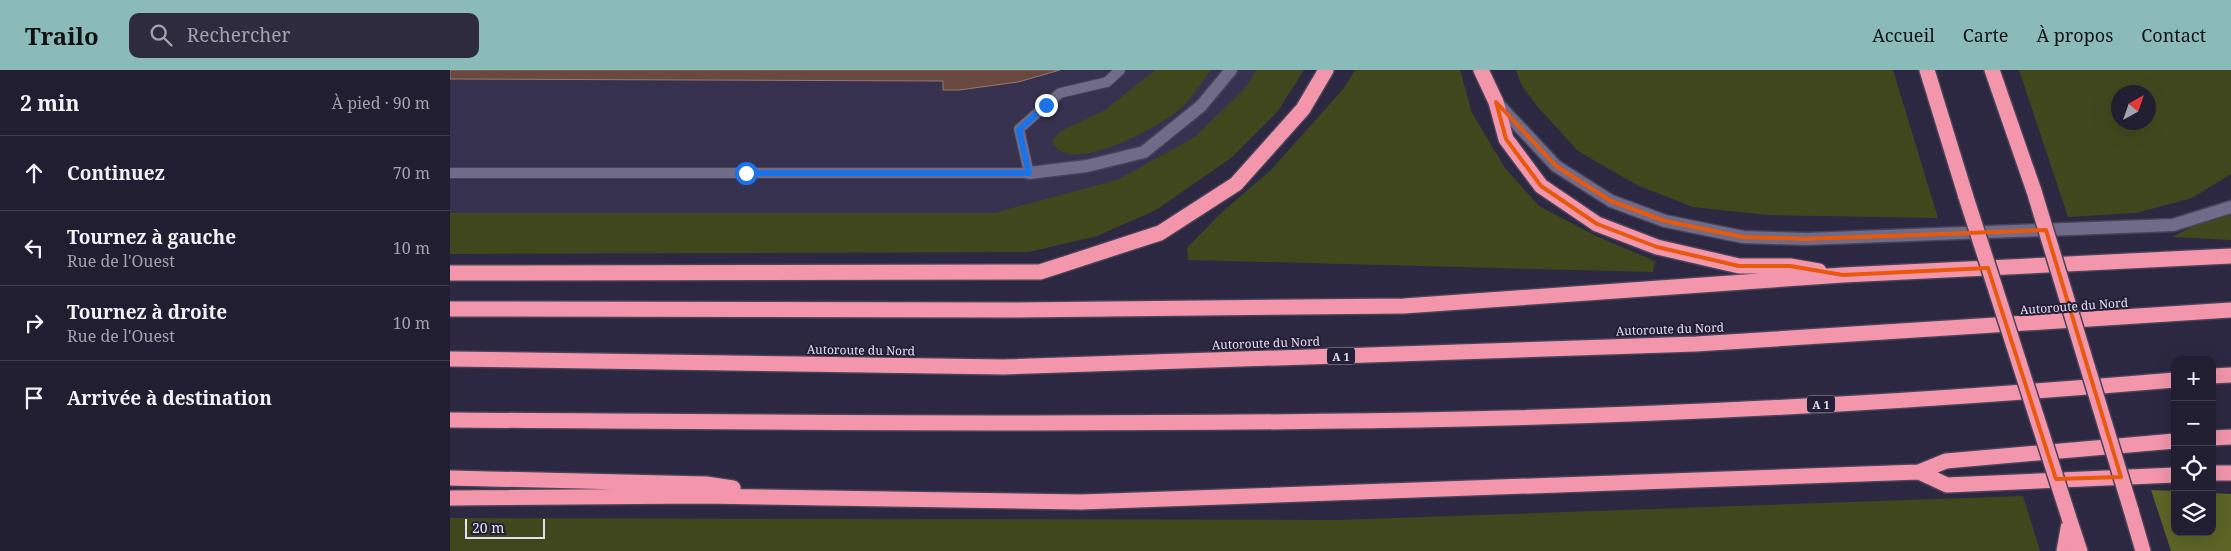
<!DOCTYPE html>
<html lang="fr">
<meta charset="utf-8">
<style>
:root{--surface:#221e32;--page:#2e2b3e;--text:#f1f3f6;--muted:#a2a2ac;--line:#3f3c4d;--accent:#8bbbb9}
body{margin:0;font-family:"Noto Serif",serif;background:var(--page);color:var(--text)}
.controls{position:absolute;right:15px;bottom:15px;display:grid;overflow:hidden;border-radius:10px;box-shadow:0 5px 20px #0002}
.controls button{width:45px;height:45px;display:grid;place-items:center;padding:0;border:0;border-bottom:1px solid var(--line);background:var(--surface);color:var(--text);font:25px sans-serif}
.compass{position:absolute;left:1661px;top:15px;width:45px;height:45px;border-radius:50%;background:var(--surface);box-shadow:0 5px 20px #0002;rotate:40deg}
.scale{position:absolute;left:15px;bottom:12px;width:80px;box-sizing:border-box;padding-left:5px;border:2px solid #e2dff0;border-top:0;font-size:14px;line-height:18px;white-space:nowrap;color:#e2dff0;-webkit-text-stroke:4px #241e37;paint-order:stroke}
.stop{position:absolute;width:15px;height:15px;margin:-11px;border:4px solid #1a73e8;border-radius:50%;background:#fff}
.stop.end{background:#1a73e8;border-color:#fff;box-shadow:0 1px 5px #0008}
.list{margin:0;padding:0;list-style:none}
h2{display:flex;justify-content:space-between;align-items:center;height:65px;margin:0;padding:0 20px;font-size:21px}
h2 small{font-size:16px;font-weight:400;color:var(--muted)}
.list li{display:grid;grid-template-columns:32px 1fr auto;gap:15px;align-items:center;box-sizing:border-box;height:75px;padding:0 20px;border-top:1px solid var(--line)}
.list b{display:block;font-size:19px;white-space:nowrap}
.list p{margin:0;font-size:16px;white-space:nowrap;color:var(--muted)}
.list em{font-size:16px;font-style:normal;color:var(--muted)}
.icon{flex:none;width:28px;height:28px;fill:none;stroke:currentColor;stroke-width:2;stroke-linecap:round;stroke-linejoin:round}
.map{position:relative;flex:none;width:1781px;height:481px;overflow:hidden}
header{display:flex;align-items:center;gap:30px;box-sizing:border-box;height:70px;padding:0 25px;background:var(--accent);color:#111}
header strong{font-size:24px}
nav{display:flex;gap:28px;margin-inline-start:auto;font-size:18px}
.search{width:350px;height:45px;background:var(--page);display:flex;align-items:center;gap:12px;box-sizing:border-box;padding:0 18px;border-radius:10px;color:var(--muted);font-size:19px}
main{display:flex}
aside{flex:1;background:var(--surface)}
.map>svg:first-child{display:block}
.built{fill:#373150}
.green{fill:#41471d;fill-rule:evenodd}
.forest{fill:#5c6426}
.building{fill:#68483f;stroke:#9b786e}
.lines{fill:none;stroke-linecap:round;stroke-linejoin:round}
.service-casing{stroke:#474258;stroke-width:12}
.minor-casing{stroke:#474258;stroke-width:15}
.motorway-casing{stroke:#474258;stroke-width:18}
.service{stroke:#706b88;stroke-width:10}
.minor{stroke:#706b88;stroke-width:12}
.motorway{stroke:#f396ac;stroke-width:15}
.motorway-bridge-casing{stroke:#474258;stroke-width:18;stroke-linecap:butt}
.motorway-bridge{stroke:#f396ac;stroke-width:15}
.route{stroke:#1a73e8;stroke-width:6}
.marked{fill:none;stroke:#e8590c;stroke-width:4;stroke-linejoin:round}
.labels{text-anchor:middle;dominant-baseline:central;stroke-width:4;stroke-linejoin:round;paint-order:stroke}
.shield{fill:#241e37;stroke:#a9a5b8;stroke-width:1}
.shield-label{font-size:11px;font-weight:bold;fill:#e2dff0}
.street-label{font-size:12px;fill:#e2dff0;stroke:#241e37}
</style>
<header>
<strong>Trailo</strong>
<div class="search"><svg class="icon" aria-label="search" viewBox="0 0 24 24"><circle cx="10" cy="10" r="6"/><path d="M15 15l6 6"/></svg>Rechercher</div>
<nav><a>Accueil</a><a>Carte</a><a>À propos</a><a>Contact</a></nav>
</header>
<main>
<aside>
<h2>2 min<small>À pied · 90 m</small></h2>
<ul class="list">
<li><svg class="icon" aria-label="ahead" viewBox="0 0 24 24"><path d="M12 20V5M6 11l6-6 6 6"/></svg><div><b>Continuez</b></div><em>70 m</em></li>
<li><svg class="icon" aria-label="left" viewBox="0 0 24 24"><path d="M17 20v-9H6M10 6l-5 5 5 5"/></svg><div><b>Tournez à gauche</b><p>Rue de l'Ouest</p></div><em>10 m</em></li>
<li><svg class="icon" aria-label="right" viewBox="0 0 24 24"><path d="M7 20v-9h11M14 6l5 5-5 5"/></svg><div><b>Tournez à droite</b><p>Rue de l'Ouest</p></div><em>10 m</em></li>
<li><svg class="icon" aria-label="arrive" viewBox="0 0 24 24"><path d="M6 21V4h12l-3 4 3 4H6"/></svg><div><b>Arrivée à destination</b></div></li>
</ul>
</aside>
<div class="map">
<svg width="1781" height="481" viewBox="0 0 1781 481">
<rect width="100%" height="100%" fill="#2d2842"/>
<!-- built -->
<path class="built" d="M 0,0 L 822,0 L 752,90 L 508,160 L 0,162 Z"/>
<!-- green -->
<path class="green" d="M 705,0 L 761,0 C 751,12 742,29 730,39 C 710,56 617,109 602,71 L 611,61 L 655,40 Z
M 806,0 L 854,0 L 828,41 L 781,88 L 706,140 L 647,166 L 579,182 L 0,184 L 0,143 L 544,143 L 667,110 L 745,67 L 796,17 Z
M 905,0 L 1010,0 L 1022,43 L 1055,98 L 1089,136 L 1148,167 L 1205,191 L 1203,202 L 738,190 L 737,178 L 771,143 L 821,100 L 894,18 Z
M 1066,0 L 1443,0 L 1488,148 L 1318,145 L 1243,137 L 1187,115 L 1128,81 L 1087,36 L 1071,14 Z
M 1569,0 L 1781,0 L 1781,104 L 1742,128 L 1686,143 L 1618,147 ZM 1668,22 L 1698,22 L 1698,52 L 1668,52 Z
M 1781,137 L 1781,170 L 1722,167 Z
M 1573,426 L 1590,481 L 0,481 L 0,448 L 887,450 Z"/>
<!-- forest -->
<path class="forest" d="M 1701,420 L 1725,421 L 1725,462 L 1762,462 L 1762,423 L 1781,424 L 1781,481 L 1721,481 Z"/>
<!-- building -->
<path class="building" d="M 0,0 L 610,0 L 568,12 L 509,20 L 493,20 L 493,11 L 0,9 Z"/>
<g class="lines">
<!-- service casing -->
<g class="service-casing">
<path id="service" d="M 0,103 L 579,103 L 569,59 L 610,23 L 657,12 L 670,0"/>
</g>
<!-- minor casing -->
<g class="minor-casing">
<path id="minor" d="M 1047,33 L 1106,96 L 1161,131 L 1215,151 L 1293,167 L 1356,169 L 1723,155 L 1781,137
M 579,103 L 637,96 L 694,82 L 751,36 L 781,0"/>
</g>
<!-- motorway casing -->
<g class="motorway-casing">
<path id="motorway" d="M 1031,0 L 1046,32 L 1056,69 L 1091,116 L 1147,154 L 1207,177 L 1289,196 L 1340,196 L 1369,201
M 1477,0 L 1516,127
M 1542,0 L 1584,121
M 0,203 L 590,202 L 710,163 L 786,114 L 853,39 L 876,0
M 0,239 L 563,240 L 954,236 L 1393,205 L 1781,186
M 0,289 L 554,297 L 1246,274 L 1781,240
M 1762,306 L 1781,305
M 0,350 C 338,352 677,356 1015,349 C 1252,344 1489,330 1725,310
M 1762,368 L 1781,367
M 1469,402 L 1497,415 L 1725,405
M 1762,403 L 1781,403
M 0,408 L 256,414 L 283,418
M 0,428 L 252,426 L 631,432 L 1469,402 L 1496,391 L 1725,371
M 1681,440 L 1693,481
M 1620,451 L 1630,481
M 1614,481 L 1619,453"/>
</g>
<!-- service -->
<use href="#service" class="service"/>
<!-- minor -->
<use href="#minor" class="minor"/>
<!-- motorway -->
<use href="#motorway" class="motorway"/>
<!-- motorway-bridge casing -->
<g class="motorway-bridge-casing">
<path id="motorway-bridge" d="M 1584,121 L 1681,440
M 1516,127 L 1620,451"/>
</g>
<!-- motorway-bridge -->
<use href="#motorway-bridge" class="motorway-bridge"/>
</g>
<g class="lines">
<!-- route -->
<path class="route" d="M 296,103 L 579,103 L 569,60 L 596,35"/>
</g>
<!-- marked area -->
<path class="marked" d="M 1046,32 L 1106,96 L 1161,131 L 1215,151 L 1293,167 L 1356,169 L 1596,160 L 1671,407 L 1606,409 L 1538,198 L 1393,205 L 1340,196 L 1289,196 L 1207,177 L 1147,154 L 1091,116 L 1056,69 Z"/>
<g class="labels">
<!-- shield labels -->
<g class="shield">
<rect x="877" y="277.5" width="28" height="17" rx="4"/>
<rect x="1357" y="325.5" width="28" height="17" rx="4"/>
</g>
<g class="shield-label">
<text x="891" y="286">A 1</text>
<text x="1371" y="334">A 1</text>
</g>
<!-- street labels -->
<g class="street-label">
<text transform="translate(1624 236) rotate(-4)">Autoroute du Nord</text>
<text transform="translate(1220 259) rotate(-2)">Autoroute du Nord</text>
<text transform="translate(816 273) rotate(-2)">Autoroute du Nord</text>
<text transform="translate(411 280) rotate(1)">Autoroute du Nord</text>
</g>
</g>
</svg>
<div class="controls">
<button>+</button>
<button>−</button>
<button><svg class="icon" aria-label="locate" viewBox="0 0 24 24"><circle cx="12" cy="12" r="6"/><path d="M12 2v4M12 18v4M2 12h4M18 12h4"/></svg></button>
<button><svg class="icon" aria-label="layers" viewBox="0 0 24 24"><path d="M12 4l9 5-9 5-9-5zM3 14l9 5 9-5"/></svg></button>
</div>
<svg class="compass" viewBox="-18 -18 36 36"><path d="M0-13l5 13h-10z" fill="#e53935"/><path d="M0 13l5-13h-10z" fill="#a2a2ac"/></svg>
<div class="scale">20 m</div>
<div class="stop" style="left:296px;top:103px"></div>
<div class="stop end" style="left:596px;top:35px"></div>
</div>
</main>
